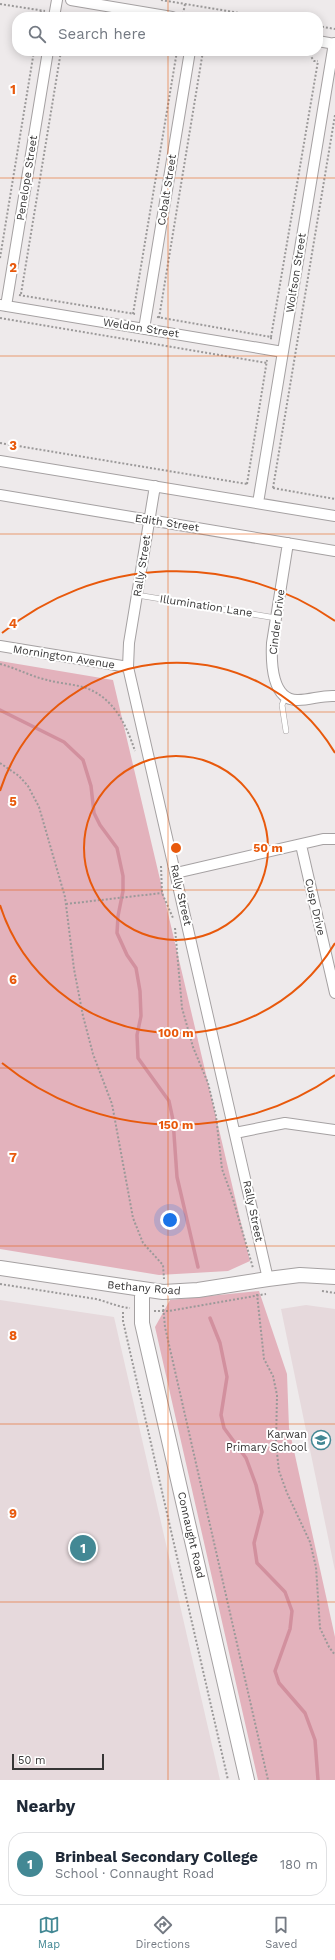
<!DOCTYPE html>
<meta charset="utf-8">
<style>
:root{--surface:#fff;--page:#f6f6f7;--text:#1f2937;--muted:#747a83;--line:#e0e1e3;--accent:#438894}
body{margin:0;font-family:"Work Sans",sans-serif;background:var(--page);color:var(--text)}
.scale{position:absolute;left:12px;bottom:10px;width:92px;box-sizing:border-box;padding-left:4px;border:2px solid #363535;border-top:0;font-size:11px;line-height:14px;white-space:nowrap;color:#363535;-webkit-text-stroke:3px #fff;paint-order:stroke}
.you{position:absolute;left:170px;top:1220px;width:14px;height:14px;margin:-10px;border:3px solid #fff;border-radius:50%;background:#1a73e8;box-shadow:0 0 0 6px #1a73e833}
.badge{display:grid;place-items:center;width:26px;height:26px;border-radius:50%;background:var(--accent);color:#fff;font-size:13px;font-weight:700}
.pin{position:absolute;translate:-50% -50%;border:2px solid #fff;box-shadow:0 1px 4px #0006}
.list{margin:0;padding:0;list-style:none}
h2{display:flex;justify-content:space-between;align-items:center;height:52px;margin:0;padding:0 16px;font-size:17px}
h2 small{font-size:13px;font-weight:400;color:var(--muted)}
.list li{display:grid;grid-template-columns:26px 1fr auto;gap:12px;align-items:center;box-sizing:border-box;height:64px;margin:0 8px 8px;padding:0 8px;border:1px solid var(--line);border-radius:16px}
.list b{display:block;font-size:15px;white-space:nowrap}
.list p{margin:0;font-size:13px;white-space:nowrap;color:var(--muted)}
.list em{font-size:13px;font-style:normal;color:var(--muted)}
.icon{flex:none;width:22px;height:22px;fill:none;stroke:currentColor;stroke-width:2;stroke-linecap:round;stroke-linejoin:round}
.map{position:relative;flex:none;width:335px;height:1780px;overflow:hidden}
.search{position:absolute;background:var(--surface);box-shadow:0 2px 10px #0003;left:12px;right:12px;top:12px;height:44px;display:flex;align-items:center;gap:10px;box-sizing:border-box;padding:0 14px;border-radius:16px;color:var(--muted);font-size:15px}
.sheet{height:124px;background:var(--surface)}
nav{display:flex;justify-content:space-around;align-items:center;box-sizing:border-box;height:56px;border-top:1px solid var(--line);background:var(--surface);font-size:11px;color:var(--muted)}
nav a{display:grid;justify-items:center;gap:2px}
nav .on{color:var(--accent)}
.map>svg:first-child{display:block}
.built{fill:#e6d9dc}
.green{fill:#e3b2bc}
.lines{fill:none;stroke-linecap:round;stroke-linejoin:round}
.stream{stroke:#d2909e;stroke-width:3.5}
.lane-casing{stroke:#a5a1a2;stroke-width:6}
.street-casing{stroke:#a5a1a2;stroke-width:12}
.secondary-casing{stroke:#a5a1a2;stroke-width:16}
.path{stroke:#9b9999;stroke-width:2;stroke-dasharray:2 2;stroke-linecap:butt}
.lane{stroke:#fff;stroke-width:5}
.street{stroke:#fff;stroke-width:10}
.secondary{stroke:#fff;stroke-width:14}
.grid{fill:none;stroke:#e8590c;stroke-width:1;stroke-opacity:0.55}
.ring{fill:none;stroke:#e8590c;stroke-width:2}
.labels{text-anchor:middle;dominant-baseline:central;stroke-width:4;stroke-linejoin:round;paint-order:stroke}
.street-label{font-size:11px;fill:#363535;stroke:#fff}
.poi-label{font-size:11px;fill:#363535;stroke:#fff;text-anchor:end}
.grid-label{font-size:13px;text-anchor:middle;font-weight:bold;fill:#e8590c;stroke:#fff;stroke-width:4;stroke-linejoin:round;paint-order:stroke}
.centre{fill:#e8590c;stroke:#fff;stroke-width:2}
.ring-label{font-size:12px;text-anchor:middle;font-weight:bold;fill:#e8590c;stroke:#fff;stroke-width:4;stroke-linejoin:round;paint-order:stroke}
</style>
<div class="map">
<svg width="335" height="1780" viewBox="0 0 335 1780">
<rect width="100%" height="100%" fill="#eeeaeb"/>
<!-- built -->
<path class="built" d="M 0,1300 L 114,1317 L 220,1780 L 0,1780 Z
M 306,1305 L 335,1309 L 335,1571 L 281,1309 Z"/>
<!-- green -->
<path class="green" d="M 0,661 L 113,680 L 250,1261 L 228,1271 L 159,1275 L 0,1249 Z
M 259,1291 L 287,1374 L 289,1428 L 335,1637 L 335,1780 L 258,1780 L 155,1327 L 170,1300 Z"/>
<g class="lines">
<!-- stream -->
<path class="stream" d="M 0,710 L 64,742 L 83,760 L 91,786 L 94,813 L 100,825 L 117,848 L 123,876 L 123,891 L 118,916 L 117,933 L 127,955 L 136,968 L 140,991 L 141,1016 L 137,1035 L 138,1058 L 169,1101 L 173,1120 L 177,1177 L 198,1267
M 210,1318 L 220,1343 L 227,1377 L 221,1415 L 224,1428 L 246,1458 L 256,1485 L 262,1512 L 254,1543 L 257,1563 L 285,1592 L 292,1611 L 290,1629 L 275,1671 L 279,1683 L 305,1713 L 315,1740 L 318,1780"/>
<!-- lane casing -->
<g class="lane-casing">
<path id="lane" d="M 137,595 L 276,618
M 285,698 L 282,705 L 286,731"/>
</g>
<!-- street casing -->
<g class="street-casing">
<path id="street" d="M 71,0 L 172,17
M 54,17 L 57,0
M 318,41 L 335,44
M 0,305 L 283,352
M 6,306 L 48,51
M 144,329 L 190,51
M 0,461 L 335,516
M 155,486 L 129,643 L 128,667 L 268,1279
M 0,495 L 335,551
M 258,503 L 334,43
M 288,543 L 272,643 C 271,663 272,701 298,700 C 311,700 322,695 335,696
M 0,646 L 128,667
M 301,845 L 335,993
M 176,873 L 323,839 L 335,839
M 235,1133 L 285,1123 L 335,1130"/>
</g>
<!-- secondary casing -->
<g class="secondary-casing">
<path id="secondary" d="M 0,1268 L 163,1292 L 198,1290 L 268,1279 L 300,1275 L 335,1277
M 142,1290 L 142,1323 L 247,1780"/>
</g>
<!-- path -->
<path class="path" d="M 161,0 L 264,17
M 0,4 L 45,11
M 183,14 L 185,4
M 65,15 L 79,17
M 40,17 L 41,10
M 318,26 L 335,29
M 285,51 L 310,55 L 314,61 L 318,61
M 0,258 L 34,51
M 21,294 L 61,51
M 19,295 L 135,314
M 133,314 L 177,51
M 157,317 L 271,337 L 271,340
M 0,318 L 267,363
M 159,318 L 203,51
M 271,337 L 318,61
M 0,443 L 247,484
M 247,484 L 267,360
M 273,488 L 335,115
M 273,488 L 335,499
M 0,664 C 16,668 30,676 47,680 C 58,683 71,684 83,687 C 113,696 126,724 135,751
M 0,763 L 19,776 L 28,786 L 39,807 L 65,897 L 74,969 L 83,1016 L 93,1054 L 112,1104 L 133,1218 L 143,1243 L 163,1265 L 164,1279
M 161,866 L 162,893 L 173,918
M 66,904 L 162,893
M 175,928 L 182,1008 L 193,1047 L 208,1083 L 216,1116 L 222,1169 L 233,1199 L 253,1268
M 0,1284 L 96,1299 C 108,1302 118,1307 130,1308
M 322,1291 L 335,1293
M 257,1294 L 264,1359 L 273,1376 L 277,1395 L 276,1444 L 279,1471 L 287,1493 L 310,1542 L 316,1567 L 320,1628 L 329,1647 L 335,1655
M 163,1305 L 165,1327 L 268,1780
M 154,1311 L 169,1311 L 266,1294
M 123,1312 L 123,1321 L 228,1780"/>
<!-- lane -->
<use href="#lane" class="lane"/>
<!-- street -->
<use href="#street" class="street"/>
<!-- secondary -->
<use href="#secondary" class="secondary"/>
</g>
<!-- grid -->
<path class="grid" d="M 168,0 L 168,17M 168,51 L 168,1780M 0,178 L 335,178M 0,356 L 335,356M 0,534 L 335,534M 0,712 L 335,712M 0,890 L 335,890M 0,1068 L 335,1068M 0,1246 L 335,1246M 0,1424 L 335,1424M 0,1602 L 335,1602"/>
<!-- distance rings -->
<g class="ring">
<circle cx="176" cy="848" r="92"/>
<path d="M335 943A185 185 0 0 1 0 905M0 791A185 185 0 0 1 335 753"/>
<path d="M335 1075A277 277 0 0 1 2 1063M2 633A277 277 0 0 1 335 621"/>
</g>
<!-- icons -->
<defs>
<g id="school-ring" transform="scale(1)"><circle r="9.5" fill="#fff" stroke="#438894" stroke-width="1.5"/><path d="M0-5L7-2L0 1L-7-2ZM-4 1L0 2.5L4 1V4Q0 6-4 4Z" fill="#438894"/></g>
</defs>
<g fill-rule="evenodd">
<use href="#school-ring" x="321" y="1440"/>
</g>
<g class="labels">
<!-- street labels -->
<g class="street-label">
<text transform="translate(27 178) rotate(-81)">Penelope Street</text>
<text transform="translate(167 190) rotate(-81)">Cobalt Street</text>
<text transform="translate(296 273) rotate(-81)">Wolfson Street</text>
<text transform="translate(141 328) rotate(9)">Weldon Street</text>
<text transform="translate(167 523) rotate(9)">Edith Street</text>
<text transform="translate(142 566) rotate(-81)">Rally Street</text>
<text transform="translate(206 606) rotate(9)">Illumination Lane</text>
<text transform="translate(277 622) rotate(-83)">Cinder Drive</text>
<text transform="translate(64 657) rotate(9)">Mornington Avenue</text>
<text transform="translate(181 895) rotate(77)">Rally Street</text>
<text transform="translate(315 907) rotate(77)">Cusp Drive</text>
<text transform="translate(253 1211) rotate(78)">Rally Street</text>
<text transform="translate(144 1288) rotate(5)">Bethany Road</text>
<text transform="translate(191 1535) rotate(77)">Connaught Road</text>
</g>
<!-- poi labels -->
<g class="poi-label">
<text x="307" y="1434">Karwan<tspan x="307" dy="13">Primary School</tspan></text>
</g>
</g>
<g class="grid-label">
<text x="13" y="94">1</text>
<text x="13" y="272">2</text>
<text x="13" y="450">3</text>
<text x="13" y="628">4</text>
<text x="13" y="806">5</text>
<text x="13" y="984">6</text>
<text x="13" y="1162">7</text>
<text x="13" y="1340">8</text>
<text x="13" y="1518">9</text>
</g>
<circle cx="176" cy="848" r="6" class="centre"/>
<g class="ring-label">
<text x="268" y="852">50 m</text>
<text x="176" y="1037">100 m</text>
<text x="176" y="1129">150 m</text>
</g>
</svg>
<div class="scale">50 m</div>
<div class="you"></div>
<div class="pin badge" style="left:83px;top:1548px">1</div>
<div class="search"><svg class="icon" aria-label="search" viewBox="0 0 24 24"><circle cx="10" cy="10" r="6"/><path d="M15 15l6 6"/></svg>Search here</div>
</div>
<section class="sheet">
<h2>Nearby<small></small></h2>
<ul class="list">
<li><span class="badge">1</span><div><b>Brinbeal Secondary College</b><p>School · Connaught Road</p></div><em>180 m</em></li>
</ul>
</section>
<nav>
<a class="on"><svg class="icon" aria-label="map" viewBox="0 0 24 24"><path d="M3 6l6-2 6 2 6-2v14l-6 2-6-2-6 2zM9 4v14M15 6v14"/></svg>Map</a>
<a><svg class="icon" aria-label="directions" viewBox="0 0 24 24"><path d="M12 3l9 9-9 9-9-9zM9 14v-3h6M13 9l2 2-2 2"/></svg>Directions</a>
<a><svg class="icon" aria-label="saved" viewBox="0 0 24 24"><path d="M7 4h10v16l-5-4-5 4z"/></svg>Saved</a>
</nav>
